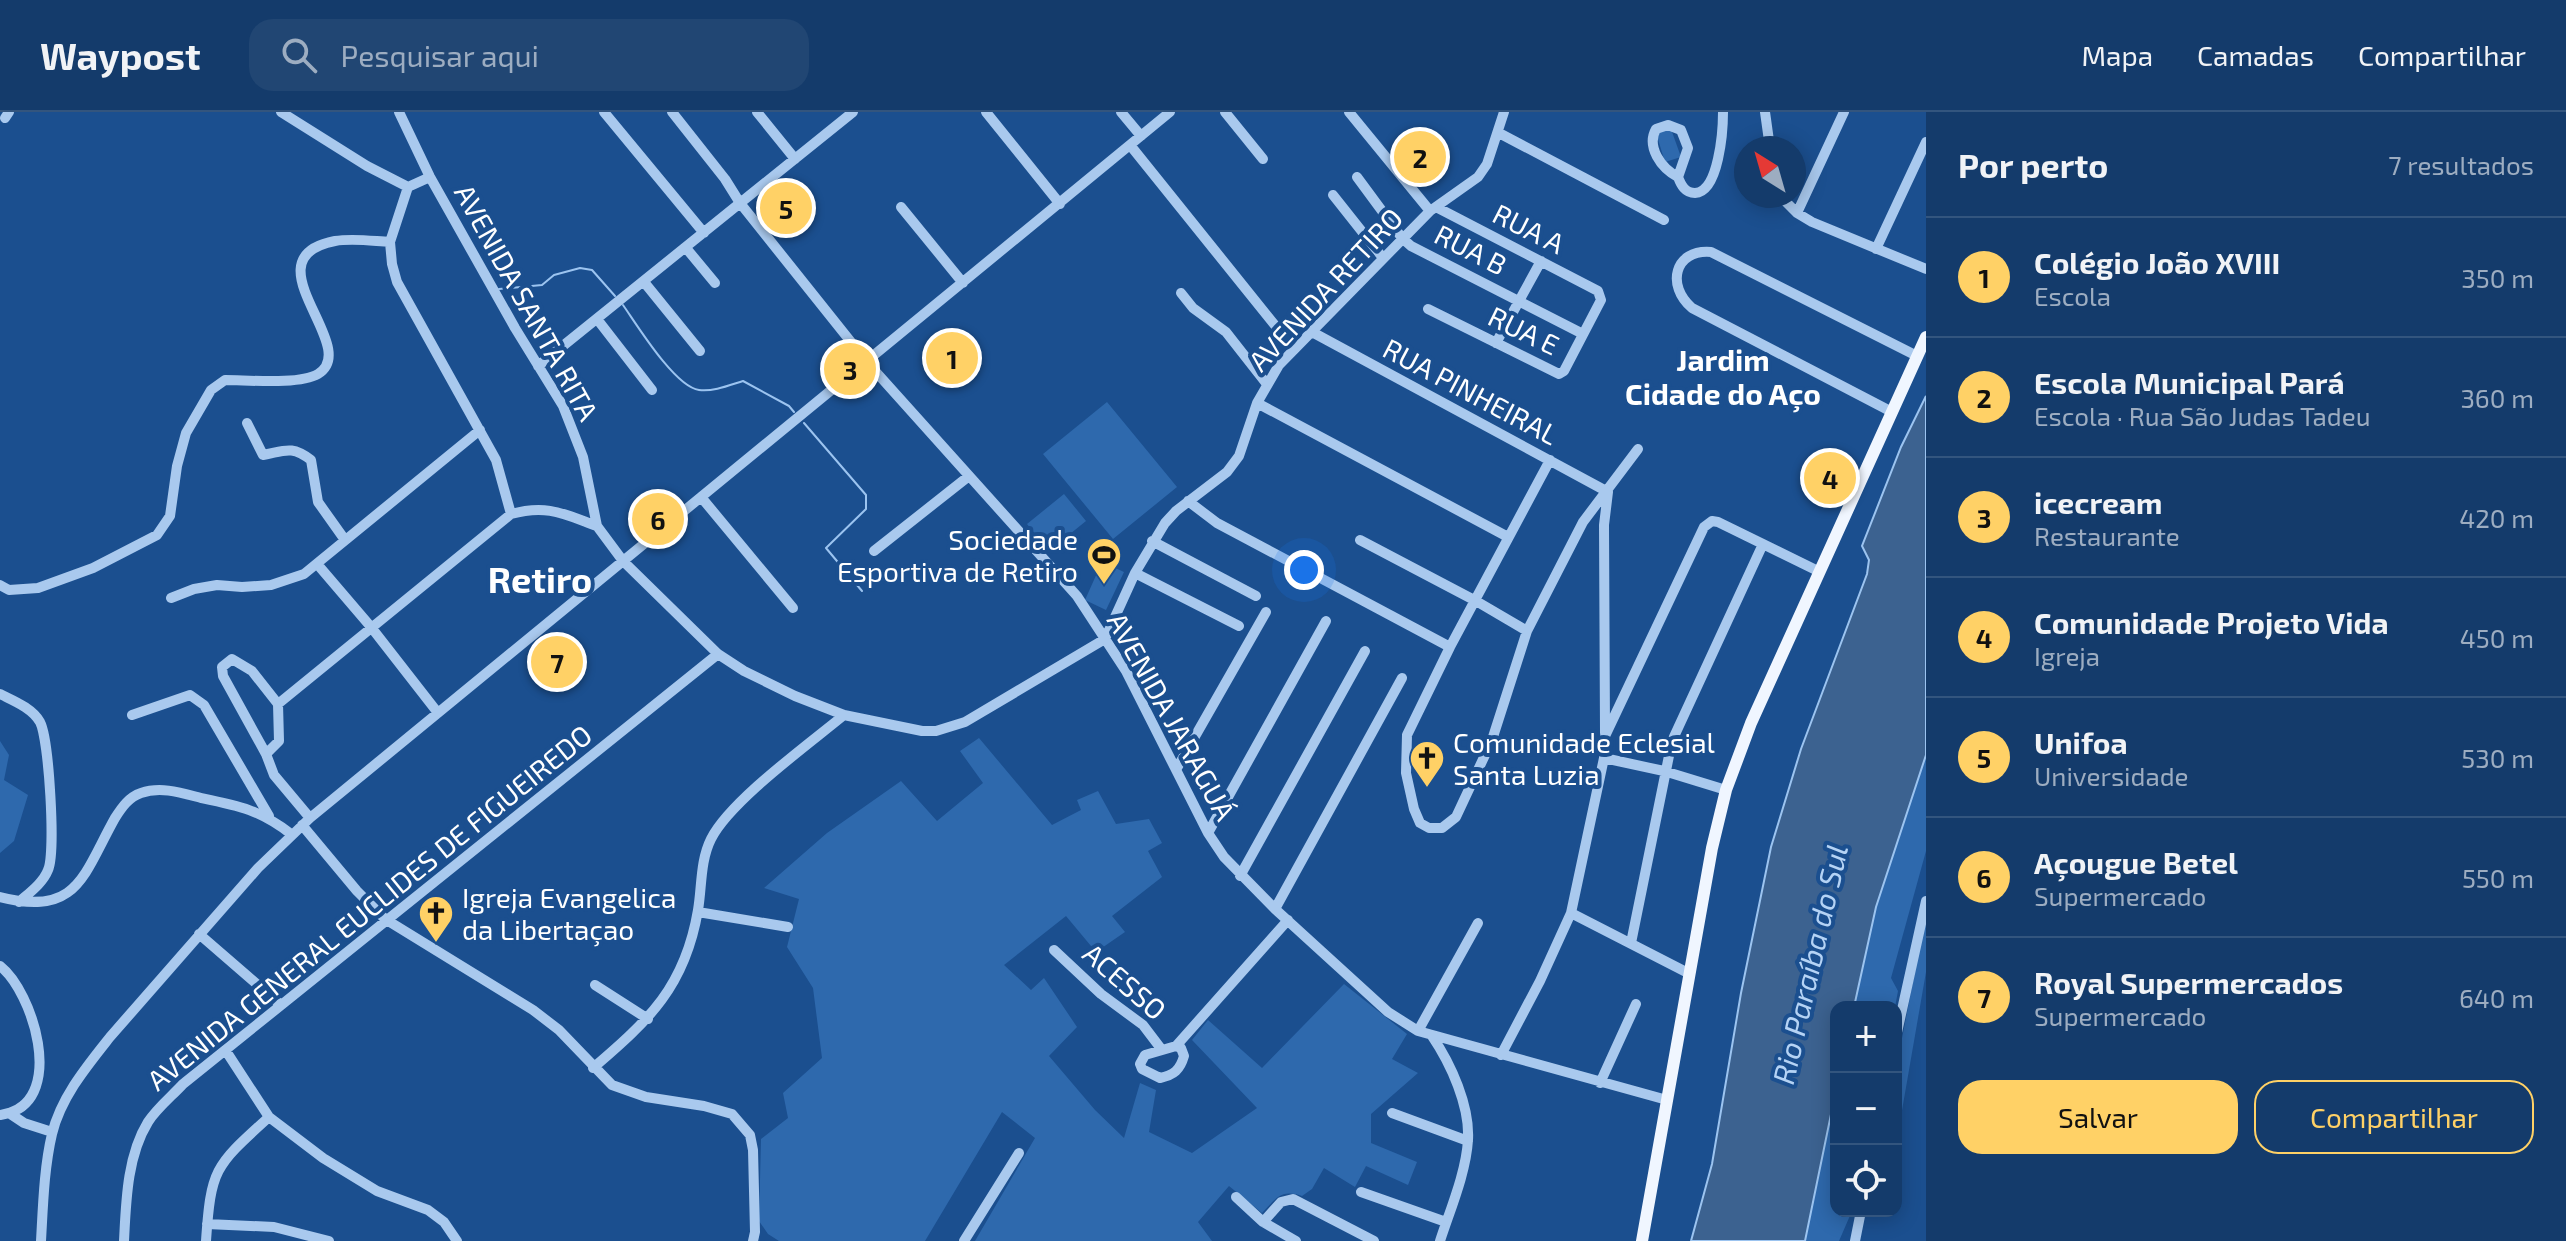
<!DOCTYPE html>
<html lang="pt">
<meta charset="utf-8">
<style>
:root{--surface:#143b6b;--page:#214673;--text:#f1f3f6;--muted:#9dadc1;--line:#33557e;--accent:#ffd166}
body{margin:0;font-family:"Exo 2",sans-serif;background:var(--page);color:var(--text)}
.controls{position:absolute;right:24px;bottom:24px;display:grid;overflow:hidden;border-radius:16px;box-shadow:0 4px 20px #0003}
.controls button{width:72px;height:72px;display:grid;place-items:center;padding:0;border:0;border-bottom:2px solid var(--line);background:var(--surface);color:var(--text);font:40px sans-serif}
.compass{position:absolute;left:1734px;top:24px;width:72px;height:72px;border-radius:50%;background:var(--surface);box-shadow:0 4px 20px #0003;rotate:323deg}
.you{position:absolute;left:1304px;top:458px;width:28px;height:28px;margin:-20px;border:6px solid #fff;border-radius:50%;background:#1a73e8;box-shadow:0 0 0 12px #1a73e833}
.badge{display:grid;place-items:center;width:52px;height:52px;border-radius:50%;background:var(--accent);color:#111;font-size:26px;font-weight:700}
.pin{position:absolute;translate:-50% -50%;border:4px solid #fff;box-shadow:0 2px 8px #0006}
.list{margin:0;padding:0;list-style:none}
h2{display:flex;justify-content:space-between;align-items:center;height:104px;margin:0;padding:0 32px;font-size:34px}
h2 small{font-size:26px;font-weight:400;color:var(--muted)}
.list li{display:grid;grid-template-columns:52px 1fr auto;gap:24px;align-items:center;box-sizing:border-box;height:120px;padding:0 32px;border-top:2px solid var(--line)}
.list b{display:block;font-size:30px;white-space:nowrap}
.list p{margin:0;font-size:26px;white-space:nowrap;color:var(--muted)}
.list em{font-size:26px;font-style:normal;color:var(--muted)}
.actions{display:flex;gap:16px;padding:24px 32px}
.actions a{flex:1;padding:18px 0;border:2px solid var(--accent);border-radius:24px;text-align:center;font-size:28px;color:var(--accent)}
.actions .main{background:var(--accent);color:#111}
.icon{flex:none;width:44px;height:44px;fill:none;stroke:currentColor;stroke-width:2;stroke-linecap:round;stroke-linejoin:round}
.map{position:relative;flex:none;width:1926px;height:1129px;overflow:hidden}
header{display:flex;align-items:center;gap:48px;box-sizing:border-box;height:112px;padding:0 40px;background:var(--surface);border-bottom:2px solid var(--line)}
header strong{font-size:38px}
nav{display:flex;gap:44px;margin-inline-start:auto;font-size:28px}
.search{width:560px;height:72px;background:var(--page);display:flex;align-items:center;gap:20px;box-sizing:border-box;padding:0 28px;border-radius:24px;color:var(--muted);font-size:30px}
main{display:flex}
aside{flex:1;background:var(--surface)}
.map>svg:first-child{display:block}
.green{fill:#2e69ad}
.water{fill:#3c6290;stroke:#9cc4f0;stroke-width:2}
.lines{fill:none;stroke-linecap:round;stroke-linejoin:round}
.stream{stroke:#9cc4f0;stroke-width:2}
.minor{stroke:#a9c9ee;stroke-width:10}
.major{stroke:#f0f6ff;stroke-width:12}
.labels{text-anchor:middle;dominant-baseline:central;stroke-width:8;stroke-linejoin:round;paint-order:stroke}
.street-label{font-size:28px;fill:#fff;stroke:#1b4f8f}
.poi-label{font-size:28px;fill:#fff;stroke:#1b4f8f;text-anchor:start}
.neighbourhood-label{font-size:30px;font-weight:bold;fill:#fff;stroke:#1b4f8f}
.water-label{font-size:30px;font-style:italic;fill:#b5d3f5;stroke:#1b4f8f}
.district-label{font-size:36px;font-weight:bold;fill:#fff;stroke:#1b4f8f}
</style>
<header>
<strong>Waypost</strong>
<div class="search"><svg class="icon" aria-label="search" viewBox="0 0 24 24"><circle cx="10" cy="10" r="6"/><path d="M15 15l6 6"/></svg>Pesquisar aqui</div>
<nav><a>Mapa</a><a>Camadas</a><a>Compartilhar</a></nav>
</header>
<main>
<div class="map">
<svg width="1926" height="1129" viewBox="0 0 1926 1129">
<rect width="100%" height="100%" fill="#1b4f8f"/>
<!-- green -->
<path class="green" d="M 1671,17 L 1681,45 L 1665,50 L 1656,21 Z
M 1107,290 L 1177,375 L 1113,427 L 1043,342 Z
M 1064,382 L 1086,409 L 1049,439 L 1027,412 Z
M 1102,450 L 1124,460 L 1106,498 L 1085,488 Z
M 979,626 L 1052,713 L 1081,698 L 1077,688 L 1098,679 L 1116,712 L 1149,707 L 1162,731 L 1148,739 L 1162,765 L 1112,804 L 1125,820 L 1096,840 L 1066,804 L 1004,853 L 1031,878 L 1044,866 L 1077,915 L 1049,944 L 1095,998 L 1124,1026 L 1140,971 L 1156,978 L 1149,1020 L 1192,1041 L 1257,996 L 1192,928 L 1208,908 L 1262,956 L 1344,872 L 1407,922 L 1392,947 L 1418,961 L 1371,1002 L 1371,1031 L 1417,1050 L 1408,1073 L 1366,1054 L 1355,1075 L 1324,1056 L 1312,1077 L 1302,1084 C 1280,1077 1277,1086 1262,1101 L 1229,1074 L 1198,1110 L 1212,1129 L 975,1129 L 1035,1026 L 1002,1000 L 925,1129 L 779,1129 L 768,1122 L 759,1109 L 761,1027 L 788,1006 L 783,981 L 822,946 L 813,876 L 787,835 L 799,787 L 764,776 L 827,721 L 901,669 L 937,709 L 983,671 L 960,639 Z
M 0,629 L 9,643 L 4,668 L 28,683 L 14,729 L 0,741 Z
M 1926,643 L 1926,739 L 1891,866 L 1898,879 L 1895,895 L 1854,895 L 1876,795 Z
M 1926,803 L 1926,860 L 1896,1033 L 1896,957 Z
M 1836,978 L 1836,1099 L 1852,1099 L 1839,1129 L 1805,1129 Z"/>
<!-- water -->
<path class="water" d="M 1926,284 L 1926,643 L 1876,795 L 1854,895 L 1836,895 L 1836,978 L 1805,1129 L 1691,1129 L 1712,1052 L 1741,881 L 1771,735 L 1801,637 L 1867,462 L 1869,448 L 1862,434 L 1901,335 Z"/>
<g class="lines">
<!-- stream -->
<path class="stream" d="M 499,177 L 542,173 L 554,163 L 580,156 L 592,158 L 615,184
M 623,193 C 637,213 675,275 699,278 C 713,280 730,273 743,269 L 789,294 L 794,300
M 804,311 L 866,383 L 866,397 L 826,436 L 862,479"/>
<!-- minor -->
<path class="minor" d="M 281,0 L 367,54 L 408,75
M 399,0 L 430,65 L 515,216 L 563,294 L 583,345 L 597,414 L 623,449 L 718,542 L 744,559 L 795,584 L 844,603 L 922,619 L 936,619 L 965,610 L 1105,527 L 1135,461 L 1165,411 L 1176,399 L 1227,360 L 1239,344 L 1257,291 L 1279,253 L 1430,99 L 1478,65 L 1487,52 L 1504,0
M 604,0 L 704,121
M 672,0 L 725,67 L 740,91 L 867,250 L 1077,484 L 1126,559 L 1208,721 L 1224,745 L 1275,797 L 1388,900 L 1418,919 L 1667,988
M 757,0 L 795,47
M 986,0 L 1060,92
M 1121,0 L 1141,24
M 1225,0 L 1263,47
M 1349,0 L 1430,99
M 1765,0 L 1770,36
M 5,6 L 9,0
M 1668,13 L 1681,18 L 1688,36 L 1678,65 C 1661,56 1646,35 1656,17 Z
M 1499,21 L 1664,108
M 1130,33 L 1294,237
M 430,65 L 408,75 L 390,130 L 392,152 L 397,170 L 496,348 L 511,402
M 1357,65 L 1402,126 L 1411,134 L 1583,222
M 1678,65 C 1681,73 1685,81 1695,81 C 1719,80 1723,18 1723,0
M 1333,83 L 1383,146
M 1780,84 L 1797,101 L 1812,110 L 1926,157
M 901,95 L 963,171
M 1797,101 L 1844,0
M 686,136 L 715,171
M 1876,137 L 1926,30
M 644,170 L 700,239
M 1181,181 L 1193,196 L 1226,220 L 1266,271
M 1428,197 L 1559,262 L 1564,259 L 1601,188 L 1598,179 L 1436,95
M 597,207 L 652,278
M 1312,220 L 1608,380
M 1496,231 L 1541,149
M 538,254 L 853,0
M 1257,291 L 1508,425
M 1892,300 L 1692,196 C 1666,174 1674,137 1711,140 L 1917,244
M 247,311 L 263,343 C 285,339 291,333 311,348 L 318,390 L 345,428
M 1550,348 L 1450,535 L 1407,623 L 1406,661 L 1414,697 L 1420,711 L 1429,716 L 1442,716 L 1456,705 L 1492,628 L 1527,519 L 1583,410 L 1638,337
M 701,385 L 793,496
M 1188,389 L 1217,411 L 1450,535
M 1360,428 L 1476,489 L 1527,519
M 1152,429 L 1256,484
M 874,439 L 969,364
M 318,453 L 371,515 L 438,601
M 1135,461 L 1239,514
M 0,473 L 9,478 L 38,476 L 93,456 L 157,423 L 170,404 L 177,354 L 186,321 L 211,278 L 225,268 C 248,268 299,273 318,262 C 363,235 246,146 335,129 C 353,126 372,129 390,130
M 171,486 L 194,477 L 217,473 L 242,475 L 271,473 L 304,462 L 480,318
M 0,582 C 14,589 32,596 40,610 C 49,627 56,741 48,758 C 43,771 29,781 19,790
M 278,592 L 511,402 C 547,392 564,402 597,414
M 132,603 L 190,583 L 204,593 L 269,704
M 1605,621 L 1604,413 L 1608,380
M 266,642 L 279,629 L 278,592 L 252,559 L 232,547 L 222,555 L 223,564 L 266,642 L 274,663 L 310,706
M 1604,646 L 1664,659 L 1726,678
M 1177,656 L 1266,500
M 302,713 L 357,779 L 385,807 L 533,898 L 559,918 L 612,973 L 646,985 L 704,994 L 732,1002 L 750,1023 L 753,1038 L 755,1120 L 753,1129
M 1208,721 L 1326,509
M 1240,764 L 1365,539
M 0,785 C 78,805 83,763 115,706 C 122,695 129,685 141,681 C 161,674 182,681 201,686 C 240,694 260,698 291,722
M 1275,797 L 1402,566
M 698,800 L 788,815
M 1571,801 L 1690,862
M 199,822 L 281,893
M 1631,831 L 1672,629 L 1763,432
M 1054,838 L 1101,882 L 1143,913 L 1162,938
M 0,854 C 33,880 65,984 9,1001
M 595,873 L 648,907
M 1418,919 L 1478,811
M 1432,924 C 1451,952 1470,994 1468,1028 C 1466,1061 1450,1098 1440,1129
M 1896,925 L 1926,789
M 1176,934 L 1288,808
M 1176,934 L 1181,936 L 1184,944 C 1180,958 1174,963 1160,966 L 1142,957 L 1140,952 L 1145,943 Z
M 226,939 L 269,1005 L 323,1046 L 377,1079 L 428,1098 L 444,1110 L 457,1129
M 1501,943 L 1540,869 L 1571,801 L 1604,646 L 1605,624 L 1704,415 L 1712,409 L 1718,410 L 1818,459
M 593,956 C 649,908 685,875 698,798 C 702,775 700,749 711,727 C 730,689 809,632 844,603
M 1600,971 L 1636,892
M 1392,1001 L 1468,1029
M 0,1003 L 9,1001 L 24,1011 L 52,1020
M 1361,1080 L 1446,1110
M 1236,1085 L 1263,1110 L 1296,1129
M 1263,1110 L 1281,1090 L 1293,1087 L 1374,1129
M 207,1112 L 274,1115 L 329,1129
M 41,1129 C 43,1094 44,1056 52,1022 C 61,985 87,954 110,925 L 258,756 L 310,706 L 1170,0
M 124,1129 C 126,1090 127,1044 148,1010 C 157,996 172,984 183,972 L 718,542
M 206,1129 C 211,1056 215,1054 269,1005
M 964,1129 L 1019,1041
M 1855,1129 L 1861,1099"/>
<!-- major -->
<path class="major" d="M 1642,1129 L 1712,736 L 1726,678 L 1751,611 L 1926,225"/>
</g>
<!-- icons -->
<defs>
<g id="stadium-pin" transform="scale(1.8)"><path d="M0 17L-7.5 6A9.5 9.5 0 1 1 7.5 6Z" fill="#ffd166" stroke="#1b4f8f"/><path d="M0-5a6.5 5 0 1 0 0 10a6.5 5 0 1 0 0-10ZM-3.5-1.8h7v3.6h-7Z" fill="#111"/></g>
<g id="church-pin" transform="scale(1.8)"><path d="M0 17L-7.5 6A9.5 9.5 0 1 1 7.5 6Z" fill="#ffd166" stroke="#1b4f8f"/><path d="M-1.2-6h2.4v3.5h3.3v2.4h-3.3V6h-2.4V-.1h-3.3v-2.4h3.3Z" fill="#111"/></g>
</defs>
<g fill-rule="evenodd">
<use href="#stadium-pin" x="1104" y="443"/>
<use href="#church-pin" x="1427" y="646"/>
<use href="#church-pin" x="436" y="801"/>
</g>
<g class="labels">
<!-- street labels -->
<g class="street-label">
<text transform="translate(1529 116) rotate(27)">RUA A</text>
<text transform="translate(1471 137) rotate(27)">RUA B</text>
<text transform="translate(1325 177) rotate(-47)">AVENIDA RETIRO</text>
<text transform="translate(527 190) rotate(61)">AVENIDA SANTA RITA</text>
<text transform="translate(1524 218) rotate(26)">RUA E</text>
<text transform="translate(1471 279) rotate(28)">RUA PINHEIRAL</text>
<text transform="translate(1172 604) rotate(61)">AVENIDA JARAGUÁ</text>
<text transform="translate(369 795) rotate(-39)">AVENIDA GENERAL EUCLIDES DE FIGUEIREDO</text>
<text transform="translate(1125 869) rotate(41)">ACESSO</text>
</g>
<!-- poi labels -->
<g class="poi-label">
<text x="1078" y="427" text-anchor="end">Sociedade<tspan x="1078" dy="32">Esportiva de Retiro</tspan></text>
<text x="1453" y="630">Comunidade Eclesial<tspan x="1453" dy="32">Santa Luzia</tspan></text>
<text x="462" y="785">Igreja Evangelica<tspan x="462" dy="32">da Libertaçao</tspan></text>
</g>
<!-- neighbourhood labels -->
<g class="neighbourhood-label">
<text x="1723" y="247">Jardim<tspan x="1723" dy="34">Cidade do Aço</tspan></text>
</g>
<!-- water labels -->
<g class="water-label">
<text transform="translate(1809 852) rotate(-77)">Rio Paraíba do Sul</text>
</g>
<!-- district labels -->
<g class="district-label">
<text x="540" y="466">Retiro</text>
</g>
</g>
</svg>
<div class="controls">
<button>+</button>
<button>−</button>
<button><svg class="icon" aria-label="locate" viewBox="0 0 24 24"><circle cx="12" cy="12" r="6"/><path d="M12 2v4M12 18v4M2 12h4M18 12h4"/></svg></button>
</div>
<svg class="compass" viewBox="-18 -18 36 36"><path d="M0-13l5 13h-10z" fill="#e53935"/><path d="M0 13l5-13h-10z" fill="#9dadc1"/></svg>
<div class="you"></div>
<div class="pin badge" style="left:952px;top:246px">1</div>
<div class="pin badge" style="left:1420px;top:45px">2</div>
<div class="pin badge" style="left:850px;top:257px">3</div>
<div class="pin badge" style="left:1830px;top:366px">4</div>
<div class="pin badge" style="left:786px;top:96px">5</div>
<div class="pin badge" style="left:658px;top:407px">6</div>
<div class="pin badge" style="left:557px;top:550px">7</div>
</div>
<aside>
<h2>Por perto<small>7 resultados</small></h2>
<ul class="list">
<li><span class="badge">1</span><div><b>Colégio João XVIII</b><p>Escola</p></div><em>350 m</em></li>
<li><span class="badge">2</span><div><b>Escola Municipal Pará</b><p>Escola · Rua São Judas Tadeu</p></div><em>360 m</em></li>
<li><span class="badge">3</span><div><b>icecream</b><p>Restaurante</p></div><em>420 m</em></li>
<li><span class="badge">4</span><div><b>Comunidade Projeto Vida</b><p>Igreja</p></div><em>450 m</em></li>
<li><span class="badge">5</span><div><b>Unifoa</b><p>Universidade</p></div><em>530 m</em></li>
<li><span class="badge">6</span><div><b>Açougue Betel</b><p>Supermercado</p></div><em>550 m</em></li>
<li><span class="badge">7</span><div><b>Royal Supermercados</b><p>Supermercado</p></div><em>640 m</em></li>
</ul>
<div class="actions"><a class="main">Salvar</a><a>Compartilhar</a></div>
</aside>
</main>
